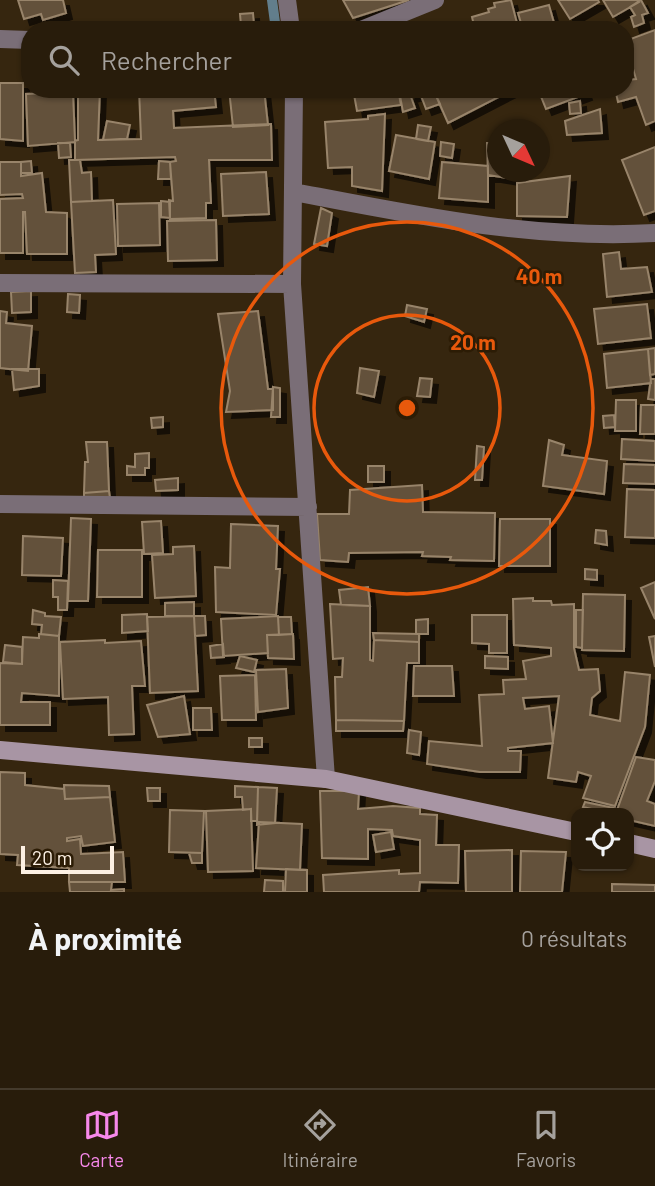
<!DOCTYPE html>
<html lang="fr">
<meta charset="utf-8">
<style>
:root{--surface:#281c0b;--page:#302514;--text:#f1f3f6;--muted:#a5a19d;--line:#443a2c;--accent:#f788eb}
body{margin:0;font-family:Barlow,sans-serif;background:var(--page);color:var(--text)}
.controls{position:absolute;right:21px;bottom:21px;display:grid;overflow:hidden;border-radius:14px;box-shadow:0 2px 5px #0004}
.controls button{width:63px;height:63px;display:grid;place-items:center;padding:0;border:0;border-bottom:2px solid var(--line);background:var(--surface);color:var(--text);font:35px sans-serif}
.compass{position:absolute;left:487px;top:119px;width:63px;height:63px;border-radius:50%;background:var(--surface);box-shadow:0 2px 5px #0004;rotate:134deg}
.scale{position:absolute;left:21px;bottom:18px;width:93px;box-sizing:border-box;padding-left:7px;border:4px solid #fdf1e4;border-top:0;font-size:19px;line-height:24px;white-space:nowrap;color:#fdf1e4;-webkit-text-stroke:5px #2c1c05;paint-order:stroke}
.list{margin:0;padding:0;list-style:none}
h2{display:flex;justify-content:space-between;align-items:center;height:91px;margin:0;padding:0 28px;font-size:30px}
h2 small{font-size:23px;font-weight:400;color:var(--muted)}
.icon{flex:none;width:38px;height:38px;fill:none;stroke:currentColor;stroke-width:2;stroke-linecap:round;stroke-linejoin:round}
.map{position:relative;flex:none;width:655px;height:892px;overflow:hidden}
.search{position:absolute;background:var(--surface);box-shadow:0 2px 5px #0004;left:21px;right:21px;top:21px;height:77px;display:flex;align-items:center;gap:18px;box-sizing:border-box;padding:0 24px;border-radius:28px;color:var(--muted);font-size:26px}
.sheet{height:196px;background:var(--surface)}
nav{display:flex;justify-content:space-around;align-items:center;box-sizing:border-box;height:98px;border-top:2px solid var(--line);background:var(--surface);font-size:19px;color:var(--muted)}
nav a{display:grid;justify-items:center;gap:4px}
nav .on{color:var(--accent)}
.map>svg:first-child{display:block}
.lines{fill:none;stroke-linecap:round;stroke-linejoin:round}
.stream{stroke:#627e8c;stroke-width:10}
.building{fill:#64513a;stroke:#98846b;stroke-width:2;filter:url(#shadow)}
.street{stroke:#7a6e77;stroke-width:18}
.secondary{stroke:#a895a4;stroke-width:18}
.ring{fill:none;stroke:#e8590c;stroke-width:3.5}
.centre{fill:#e8590c;stroke:#2c1c05;stroke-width:3.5}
.ring-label{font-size:21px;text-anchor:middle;font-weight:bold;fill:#e8590c;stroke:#2c1c05;stroke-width:5;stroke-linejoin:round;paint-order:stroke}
</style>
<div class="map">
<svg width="655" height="892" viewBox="0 0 655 892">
<defs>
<filter id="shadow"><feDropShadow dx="6" dy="6" stdDeviation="0" flood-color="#0009"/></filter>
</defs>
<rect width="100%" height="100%" fill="#36260f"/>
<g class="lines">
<!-- stream -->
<path class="stream" d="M 272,0 L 276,30"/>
</g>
<!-- building -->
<path class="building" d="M 18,0 L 63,0 L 66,13 L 43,20 L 41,14 L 24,19 Z
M 343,0 L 409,0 L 353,18 Z
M 511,0 L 518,27 L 475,30 L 472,17 L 489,12 L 488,9 L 495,7 L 494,3 Z
M 558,0 L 598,0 L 599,2 L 570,19 Z
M 603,0 L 637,0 L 639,2 L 613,17 Z
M 641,0 L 648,13 L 642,15 L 644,23 L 634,27 L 631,17 L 635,15 L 630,7 Z
M 549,5 L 556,30 L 523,30 L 518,13 Z
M 253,13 L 254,25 L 241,26 L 240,14 Z
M 655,30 L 655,121 L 646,125 L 636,97 L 618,102 L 615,89 L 625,89 L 625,80 L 636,79 L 625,41 Z
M 0,83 L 23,83 L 23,141 L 0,139 Z
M 82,89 L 100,89 L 98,140 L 141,139 L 139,89 L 214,89 L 216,107 L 173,111 L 174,128 L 271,124 L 272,160 L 209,160 L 211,203 L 206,203 L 206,218 L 170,219 L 169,200 L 173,201 L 170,162 L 176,161 L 175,157 L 75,160 L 75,142 L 28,146 L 26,94 L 73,92 L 75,141 L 78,140 L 78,94 L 82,94 Z
M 229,89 L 264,89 L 268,125 L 233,127 Z
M 353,89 L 398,89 L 401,105 L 357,111 Z
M 408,89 L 431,89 L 411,96 Z
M 433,89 L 514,89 L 448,123 Z
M 433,89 L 440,104 L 426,109 L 420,93 Z
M 538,89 L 584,89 L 586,94 L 546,109 Z
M 410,94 L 415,108 L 403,112 L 400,96 Z
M 580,101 L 581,113 L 570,114 L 569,103 Z
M 600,109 L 602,133 L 567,135 L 565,121 Z
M 385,114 L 382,191 L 352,186 L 352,167 L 328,168 L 325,122 L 368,119 L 368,116 Z
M 107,121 L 130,125 L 127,139 L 103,140 Z
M 418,125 L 431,127 L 428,141 L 416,139 Z
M 396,135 L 435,142 L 429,179 L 389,171 Z
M 441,142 L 454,144 L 452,158 L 440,156 Z
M 58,143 L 70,143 L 71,157 L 59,158 Z
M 487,143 L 498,143 L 498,172 L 513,172 L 513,179 L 488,175 Z
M 655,147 L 655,211 L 644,215 L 622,160 Z
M 69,160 L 80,160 L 82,173 L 91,172 L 92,201 L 71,202 Z
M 31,161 L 32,173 L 21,173 L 21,162 Z
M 159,161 L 170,162 L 171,179 L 158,179 Z
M 0,162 L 21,162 L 21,176 L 42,173 L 46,212 L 67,213 L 67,254 L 27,254 L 25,212 L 23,212 L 23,253 L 0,253 L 0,199 L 23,198 L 22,194 L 0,195 Z
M 442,162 L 488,166 L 488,202 L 439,198 Z
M 266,172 L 269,214 L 223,216 L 221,174 Z
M 570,176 L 567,217 L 517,216 L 517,183 Z
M 113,200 L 116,254 L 95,255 L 96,272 L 75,273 L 71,202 Z
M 161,201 L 170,202 L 170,218 L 161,217 Z
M 159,203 L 160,245 L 118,246 L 117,204 Z
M 321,208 L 332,213 L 327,246 L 314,244 Z
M 216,220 L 217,260 L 168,261 L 167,221 Z
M 619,252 L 621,269 L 647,267 L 652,292 L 607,297 L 603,254 Z
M 31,291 L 31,312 L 12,313 L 11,292 Z
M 68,294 L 80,295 L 79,313 L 67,312 Z
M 647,304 L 651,338 L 598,344 L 594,309 Z
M 407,305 L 427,309 L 424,322 L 405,316 Z
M 0,311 L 7,312 L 6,323 L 32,326 L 28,371 L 0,368 Z
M 258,311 L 268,389 L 273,389 L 273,410 L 226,412 L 230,391 L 218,314 Z
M 655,348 L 655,374 L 650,375 L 648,349 Z
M 648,349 L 651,383 L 607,388 L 604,354 Z
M 360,368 L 379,371 L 374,397 L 357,393 Z
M 12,369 L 39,369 L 39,386 L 14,390 Z
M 420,378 L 432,379 L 430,397 L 417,396 Z
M 651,379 L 655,379 L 655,400 L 648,399 Z
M 273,387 L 280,388 L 280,417 L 271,417 Z
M 616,400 L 636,400 L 636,431 L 615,431 Z
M 641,405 L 655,405 L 655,434 L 640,434 Z
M 614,415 L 615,427 L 604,428 L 603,416 Z
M 163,417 L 163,427 L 152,428 L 151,418 Z
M 622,439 L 655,441 L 655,461 L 621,459 Z
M 549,440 L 564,445 L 562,455 L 607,461 L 604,494 L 543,486 Z
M 86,442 L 107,442 L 109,491 L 84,493 L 85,462 L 88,462 Z
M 477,446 L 484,447 L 482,480 L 475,480 Z
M 149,453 L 149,468 L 145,468 L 145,475 L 127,475 L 127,466 L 135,467 L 135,454 Z
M 624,464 L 655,465 L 655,484 L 623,483 Z
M 368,466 L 384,466 L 384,482 L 368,482 Z
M 178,478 L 178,490 L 156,491 L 155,480 Z
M 422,485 L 423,512 L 495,513 L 494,561 L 450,560 L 451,557 L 422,556 L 423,552 L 349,553 L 348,562 L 320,560 L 317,514 L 349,514 L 350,490 Z
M 627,489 L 655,490 L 655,538 L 625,537 Z
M 109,491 L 110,498 L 84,500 L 84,493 Z
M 71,518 L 91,519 L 88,601 L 68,601 Z
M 500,519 L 550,519 L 550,566 L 499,566 Z
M 161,521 L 163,553 L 144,554 L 142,522 Z
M 231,524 L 278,526 L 276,569 L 280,569 L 276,615 L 216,612 L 215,567 L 230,568 Z
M 596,530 L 606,531 L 607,545 L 595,543 Z
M 23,536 L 63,538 L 61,576 L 22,575 Z
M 194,546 L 196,596 L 155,598 L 152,555 L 173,554 L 173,547 Z
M 98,550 L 142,550 L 142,597 L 97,597 Z
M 585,569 L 597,570 L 597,580 L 585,579 Z
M 53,580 L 68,581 L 67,610 L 58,610 L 58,597 L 53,597 Z
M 655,582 L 655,619 L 641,588 Z
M 368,587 L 370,606 L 341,605 L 339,590 Z
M 583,594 L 625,595 L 624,651 L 582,650 Z
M 533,598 L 533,601 L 551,601 L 552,605 L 574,604 L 574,648 L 579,670 L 598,669 L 600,691 L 592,698 L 590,715 L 620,721 L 625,672 L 650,675 L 645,727 L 615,806 L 583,798 L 591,776 L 578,772 L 576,782 L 548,778 L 559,696 L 523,698 L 525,709 L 549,706 L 553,743 L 508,748 L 508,751 L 521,751 L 520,772 L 480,772 L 427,764 L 429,741 L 482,746 L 479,695 L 504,694 L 503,680 L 526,679 L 523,661 L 551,656 L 551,648 L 514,645 L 513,599 Z
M 194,602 L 194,616 L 165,616 L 165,603 Z
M 330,604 L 370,606 L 370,660 L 373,661 L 374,640 L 419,642 L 419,663 L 407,663 L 404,721 L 336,720 L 335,677 L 342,677 L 343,658 L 333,659 Z
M 33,610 L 45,613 L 45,616 L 61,617 L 59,636 L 41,634 L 42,625 L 32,624 Z
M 576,610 L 583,610 L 582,648 L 576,647 Z
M 147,614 L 148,631 L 122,633 L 122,615 Z
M 472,615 L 507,615 L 507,653 L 489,653 L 489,644 L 472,643 Z
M 194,616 L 198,691 L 150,693 L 147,617 Z
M 194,616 L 205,616 L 206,635 L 195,636 Z
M 278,616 L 279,635 L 267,635 L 268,653 L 223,656 L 221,619 Z
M 278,617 L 291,617 L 292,634 L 279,635 Z
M 428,619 L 428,634 L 416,634 L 416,620 Z
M 373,633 L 419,634 L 419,642 L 374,640 Z
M 39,634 L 59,636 L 59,696 L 22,693 L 21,702 L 50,702 L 50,725 L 0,725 L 0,663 L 22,664 L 23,637 L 39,638 Z
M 293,634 L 294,659 L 268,658 L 267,635 Z
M 655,636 L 655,667 L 649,637 Z
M 105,640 L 105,643 L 141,641 L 145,686 L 132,686 L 134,734 L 109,735 L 108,697 L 63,699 L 60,642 Z
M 223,644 L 224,657 L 211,658 L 210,646 Z
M 5,645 L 22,647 L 22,664 L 3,662 Z
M 240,656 L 257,660 L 254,672 L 236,668 Z
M 485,656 L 508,657 L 508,669 L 485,668 Z
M 414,666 L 452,666 L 454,696 L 413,696 Z
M 286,669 L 288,708 L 258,712 L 256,670 Z
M 255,675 L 256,720 L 222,720 L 220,676 Z
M 184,696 L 190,734 L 158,737 L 147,705 Z
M 193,708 L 211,708 L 212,730 L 193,730 Z
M 336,720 L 404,721 L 403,731 L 336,731 Z
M 409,730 L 421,732 L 419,755 L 407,753 Z
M 249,738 L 262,738 L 262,747 L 249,747 Z
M 636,757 L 655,760 L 655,781 L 647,801 L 655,804 L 655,826 L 629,820 L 629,813 L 616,813 Z
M 0,772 L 25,773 L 25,785 L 64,789 L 65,799 L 110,797 L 115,842 L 83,846 L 81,836 L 67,838 L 67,841 L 80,839 L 81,854 L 123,852 L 125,882 L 69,882 L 69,868 L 17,865 L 18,855 L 0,854 Z
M 64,785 L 109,786 L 110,797 L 65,799 Z
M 235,786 L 258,787 L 257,821 L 251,821 L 251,809 L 243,810 L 242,797 L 235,797 Z
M 258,787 L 277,788 L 275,823 L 257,825 Z
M 147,788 L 160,788 L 160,801 L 148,801 Z
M 320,791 L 359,791 L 358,809 L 393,806 L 420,808 L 420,814 L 437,815 L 436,845 L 459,845 L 458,883 L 420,882 L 419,892 L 324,892 L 323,875 L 399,870 L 399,874 L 420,873 L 420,840 L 393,836 L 392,830 L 368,829 L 368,859 L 322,858 Z
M 585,802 L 614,808 L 609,813 L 583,807 Z
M 251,809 L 253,871 L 208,872 L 206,811 Z
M 170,810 L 204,811 L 202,853 L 169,852 Z
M 259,822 L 302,824 L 300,870 L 256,868 Z
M 391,832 L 394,849 L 376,852 L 373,835 Z
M 512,850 L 512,892 L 466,892 L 465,851 Z
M 521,851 L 566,852 L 562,892 L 520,892 Z
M 189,853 L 202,853 L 202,863 L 192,863 Z
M 286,869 L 307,870 L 307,892 L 285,892 Z
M 265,880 L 283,881 L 283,892 L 264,892 Z
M 69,882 L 112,882 L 111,890 L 124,889 L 124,892 L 70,892 Z
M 612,884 L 655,885 L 655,892 L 612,892 Z"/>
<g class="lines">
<!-- street -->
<path class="street" d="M 287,0 L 291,30
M 361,30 L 435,0
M 0,39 L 30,40
M 294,89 L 292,284 L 326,779
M 294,192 C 414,215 532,240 655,233
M 0,283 L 292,284
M 0,504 L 308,507"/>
<!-- secondary -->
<path class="secondary" d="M 0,750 L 326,779 L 576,832
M 629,843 L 655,849"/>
</g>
<!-- distance rings -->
<g class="ring">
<circle cx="407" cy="408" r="93"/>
<circle cx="407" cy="408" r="186"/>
</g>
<circle cx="407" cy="408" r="10" class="centre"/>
<g class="ring-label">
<text x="539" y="284">40 m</text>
<text x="473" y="350">20 m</text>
</g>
</svg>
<div class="controls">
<button><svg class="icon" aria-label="locate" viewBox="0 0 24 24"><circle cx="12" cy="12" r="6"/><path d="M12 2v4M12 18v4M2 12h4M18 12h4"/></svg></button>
</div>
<svg class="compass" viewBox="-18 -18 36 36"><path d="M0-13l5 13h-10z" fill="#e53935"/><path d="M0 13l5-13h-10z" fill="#a5a19d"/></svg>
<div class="scale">20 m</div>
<div class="search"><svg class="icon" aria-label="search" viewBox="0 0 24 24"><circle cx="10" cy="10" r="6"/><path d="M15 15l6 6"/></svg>Rechercher</div>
</div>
<section class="sheet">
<h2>À proximité<small>0 résultats</small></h2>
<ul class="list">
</ul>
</section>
<nav>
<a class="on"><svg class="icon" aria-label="map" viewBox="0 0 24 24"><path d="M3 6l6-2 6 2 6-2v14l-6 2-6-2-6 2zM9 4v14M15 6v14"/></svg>Carte</a>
<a><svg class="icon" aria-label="directions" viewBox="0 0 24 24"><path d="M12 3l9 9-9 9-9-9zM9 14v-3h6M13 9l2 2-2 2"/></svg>Itinéraire</a>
<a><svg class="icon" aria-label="saved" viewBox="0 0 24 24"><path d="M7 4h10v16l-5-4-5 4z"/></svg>Favoris</a>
</nav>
